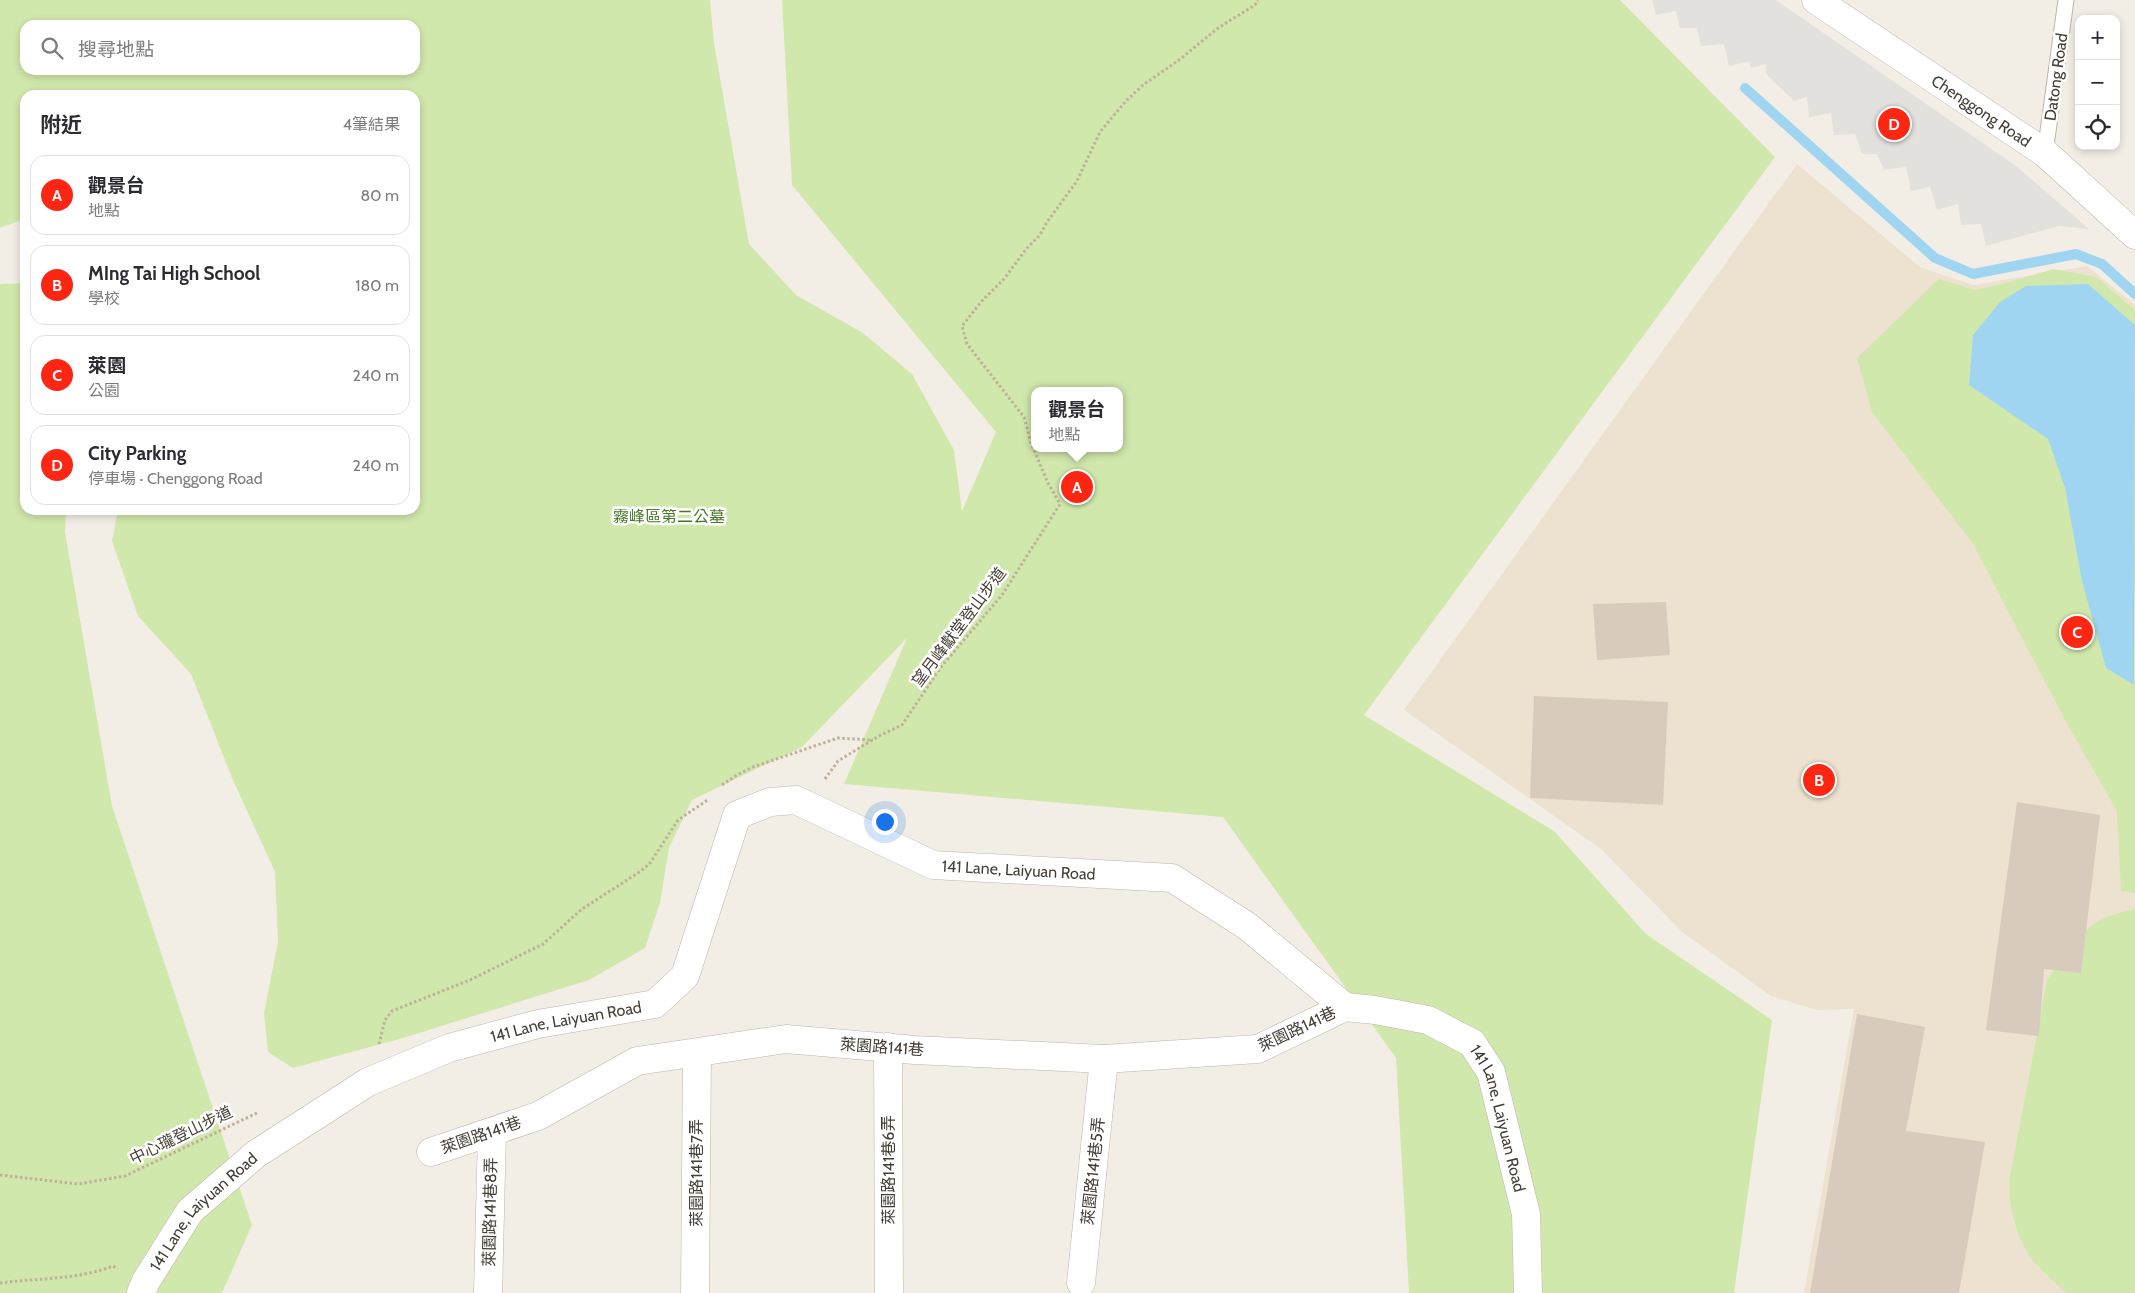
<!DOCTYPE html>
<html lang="zh-TW">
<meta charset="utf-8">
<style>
:root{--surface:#fff;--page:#f2f2f3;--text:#2b2b33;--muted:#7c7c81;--line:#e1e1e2;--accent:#fd2612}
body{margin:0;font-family:Cabin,"Noto Sans TC",sans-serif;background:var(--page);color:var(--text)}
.controls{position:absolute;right:15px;top:15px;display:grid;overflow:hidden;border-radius:10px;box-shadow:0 2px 8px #0003}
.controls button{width:45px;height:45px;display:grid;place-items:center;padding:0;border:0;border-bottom:1px solid var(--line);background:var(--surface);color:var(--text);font:25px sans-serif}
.you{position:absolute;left:884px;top:821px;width:18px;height:18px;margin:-12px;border:4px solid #fff;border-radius:50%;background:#1a73e8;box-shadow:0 0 0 8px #1a73e833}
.badge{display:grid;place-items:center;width:32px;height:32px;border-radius:50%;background:var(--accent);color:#fff;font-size:16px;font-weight:700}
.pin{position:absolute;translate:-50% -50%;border:2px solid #fff;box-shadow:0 1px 5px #0006}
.popup{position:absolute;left:1031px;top:387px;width:92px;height:65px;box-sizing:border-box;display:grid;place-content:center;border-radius:10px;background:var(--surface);filter:drop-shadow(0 1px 4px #0005);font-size:16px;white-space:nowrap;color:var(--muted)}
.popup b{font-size:19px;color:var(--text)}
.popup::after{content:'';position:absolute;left:50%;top:100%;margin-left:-10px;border:10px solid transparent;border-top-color:var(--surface)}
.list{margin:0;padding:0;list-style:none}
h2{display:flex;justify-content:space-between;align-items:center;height:65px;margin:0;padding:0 20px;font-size:21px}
h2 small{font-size:16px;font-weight:400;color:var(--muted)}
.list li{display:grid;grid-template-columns:32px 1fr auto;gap:15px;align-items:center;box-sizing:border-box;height:80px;margin:0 10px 10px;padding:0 10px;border:1px solid var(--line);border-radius:15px}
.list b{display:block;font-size:19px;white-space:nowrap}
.list p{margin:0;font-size:16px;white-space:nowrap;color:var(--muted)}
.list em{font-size:16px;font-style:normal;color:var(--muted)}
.icon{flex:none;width:28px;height:28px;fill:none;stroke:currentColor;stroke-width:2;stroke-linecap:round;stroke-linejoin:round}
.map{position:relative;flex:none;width:2135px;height:1293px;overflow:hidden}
.search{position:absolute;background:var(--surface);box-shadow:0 2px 8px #0003;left:20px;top:20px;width:400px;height:55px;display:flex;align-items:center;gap:12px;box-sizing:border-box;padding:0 18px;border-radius:15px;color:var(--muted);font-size:19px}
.panel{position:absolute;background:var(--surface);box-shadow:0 2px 8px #0003;left:20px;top:90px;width:400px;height:425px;border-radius:15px}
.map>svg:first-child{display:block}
.education{fill:#ece2cf}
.green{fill:#d1e8ad;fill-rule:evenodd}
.parking{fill:#e3e1dd}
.water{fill:#a0d5f1}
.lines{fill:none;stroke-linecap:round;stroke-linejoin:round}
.stream{stroke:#a0d5f1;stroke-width:10}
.building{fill:#d8cbbd}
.lane-casing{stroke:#beb5a8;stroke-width:17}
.street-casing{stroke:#beb5a8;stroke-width:29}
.path{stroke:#c0b099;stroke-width:3;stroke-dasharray:2.5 2.5;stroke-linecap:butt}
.lane{stroke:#fff;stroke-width:15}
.street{stroke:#fff;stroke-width:28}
.labels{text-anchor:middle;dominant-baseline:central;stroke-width:5;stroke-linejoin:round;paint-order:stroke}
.street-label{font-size:16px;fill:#453e35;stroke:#fff}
.park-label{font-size:16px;fill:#4b7827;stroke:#fff}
</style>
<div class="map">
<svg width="2135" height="1293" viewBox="0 0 2135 1293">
<rect width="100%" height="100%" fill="#f3eee5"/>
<!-- education -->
<path class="education" d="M 1797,164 L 1920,267 L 1973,285 L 2087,266 L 2135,305 L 2135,1293 L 1804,1293 L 1854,1009 L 1816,1010 L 1771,996 L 1682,932 L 1601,849 L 1404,710 Z"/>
<!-- green -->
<path class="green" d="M 0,0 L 710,0 L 714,43 L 749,244 L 796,295 L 863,333 L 912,374 L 954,450 L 962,511 L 996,432 L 792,185 L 782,0 L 1620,0 L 1775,157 L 1364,715 L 1554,831 L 1646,934 L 1772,1020 L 1734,1293 L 1409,1293 L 1396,1058 L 1223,817 L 844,784 L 907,638 L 802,747 L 692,800 L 669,848 L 660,903 L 645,948 L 589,980 L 403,1038 L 293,1068 L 268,1052 L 264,1013 L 278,942 L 275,872 L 232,778 L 191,674 L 138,616 L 112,541 L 118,510 L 415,510 L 415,95 L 25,95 L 25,221 L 19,221 L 0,228 ZM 25,25 L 415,25 L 415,70 L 25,70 ZM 1034,391 L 1120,391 L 1120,448 L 1034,448 Z
M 2053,269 L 2096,277 L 2135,310 L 2135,893 L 2121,891 L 2117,811 L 2065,720 L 1973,544 L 1872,412 L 1857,358 L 1939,279 L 1975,290 L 2010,282 Z
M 25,283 L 25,510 L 66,510 L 65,532 L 112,806 L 252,1225 L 222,1293 L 0,1293 L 0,284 Z
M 2135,909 L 2135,1293 L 2066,1293 C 2056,1283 2044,1274 2035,1263 C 2017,1241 2007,1204 2010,1177 L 2047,981 C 2055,967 2078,935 2091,926 C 2103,917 2120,912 2135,909 Z"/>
<!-- parking -->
<path class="parking" d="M 1652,0 L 1776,0 L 2016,166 L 2089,229 L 2059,226 L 1986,246 L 1981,224 L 1961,225 L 1958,204 L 1937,210 L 1930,187 L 1911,191 L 1906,167 L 1884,170 L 1877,154 L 1862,154 L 1855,134 L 1834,135 L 1831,113 L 1809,117 L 1807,97 L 1794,101 L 1766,74 L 1766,64 L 1751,68 L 1749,61 L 1729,66 L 1724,44 L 1701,46 L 1697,28 L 1680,28 L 1676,11 L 1656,15 Z"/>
<!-- water -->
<path class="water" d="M 2088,284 L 2135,325 L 2134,685 L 2106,668 L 2082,581 L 2065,488 L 2048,439 L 1969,385 L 1973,335 L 2000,302 L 2026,286 Z"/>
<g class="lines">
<!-- stream -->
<path class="stream" d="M 1745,88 L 1935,258 L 1973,274 L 2076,254 L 2102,264 L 2135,294"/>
</g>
<!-- building -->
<path class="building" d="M 1666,602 L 1670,655 L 1597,660 L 1593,604 Z
M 1534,696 L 1668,702 L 1663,805 L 1530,798 Z
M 2017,802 L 2100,815 L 2081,973 L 2044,969 L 2039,1036 L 1986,1030 Z
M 1857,1014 L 1925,1027 L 1906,1131 L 1985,1142 L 1959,1293 L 1810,1293 Z"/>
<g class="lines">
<!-- lane casing -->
<g class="lane-casing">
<path id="lane" d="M 2045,153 L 2066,0"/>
</g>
<!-- street casing -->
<g class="street-casing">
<g id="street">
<path id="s1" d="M 1816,0 L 2045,153 L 2135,235"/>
<path d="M 888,1047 L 889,1293"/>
<path id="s2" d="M 431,1152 L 538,1116 L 637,1061 L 786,1039 L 915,1050 L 1104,1059 L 1258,1049 L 1345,1007 L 1375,1010 L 1428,1020 L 1472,1043 L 1491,1072 L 1526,1214 L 1528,1293"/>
<path d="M 1081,1283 L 1104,1059"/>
<path id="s3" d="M 141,1293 L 146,1281 L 190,1211 L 256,1154 L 368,1082 L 449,1048 L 538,1024 L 655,1004 L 685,976 L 737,815 L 770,802 L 796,800 L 933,865 L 1172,878 L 1247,926 L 1345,1007"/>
<path d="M 488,1293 L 492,1132"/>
<path d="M 695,1293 L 697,1053"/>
</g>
</g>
<!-- path -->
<path class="path" d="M 825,779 L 838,761 L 879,736 L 902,725 L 941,667 L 1002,595 L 1060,504 L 1048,483 L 1031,443 L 1024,417 L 967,344 L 962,326 L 981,302 L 1004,279 L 1027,248 L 1040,235 L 1047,222 L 1077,181 L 1100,132 L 1125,102 L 1143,85 L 1179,60 L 1218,28 L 1255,5 L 1258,0
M 722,785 L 737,775 L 753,767 L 838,738 L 873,740
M 379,1044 L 385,1020 L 392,1011 L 470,980 L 543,944 L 582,909 L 641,871 L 650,863 L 678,820 L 709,799
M 0,1175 L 78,1184 L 125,1176 L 257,1113
M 0,1283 C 38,1278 77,1280 113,1266 L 118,1269"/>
<!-- lane -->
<use href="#lane" class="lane"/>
<!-- street -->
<use href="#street" class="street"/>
</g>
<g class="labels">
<!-- street labels -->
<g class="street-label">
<text transform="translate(2056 77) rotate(-82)">Datong Road</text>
<text stroke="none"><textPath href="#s1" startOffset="199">Chenggong Road</textPath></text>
<text transform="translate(959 627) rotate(-53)">望月峰獻堂登山步道</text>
<text stroke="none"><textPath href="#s3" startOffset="1124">141 Lane, Laiyuan Road</textPath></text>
<text stroke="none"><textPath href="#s3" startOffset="524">141 Lane, Laiyuan Road</textPath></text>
<text transform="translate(1297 1029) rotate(-25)">萊園路141巷</text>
<text transform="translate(882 1047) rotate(4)">萊園路141巷</text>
<text stroke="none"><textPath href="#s2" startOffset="1161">141 Lane, Laiyuan Road</textPath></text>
<text transform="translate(181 1135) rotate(-26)">中心瓏登山步道</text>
<text transform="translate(481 1135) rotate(-19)">萊園路141巷</text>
<text transform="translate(888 1170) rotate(-90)">萊園路141巷6弄</text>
<text transform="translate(1093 1171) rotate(-84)">萊園路141巷5弄</text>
<text transform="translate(696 1173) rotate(-90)">萊園路141巷7弄</text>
<text transform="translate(490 1212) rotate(-89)">萊園路141巷8弄</text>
<text stroke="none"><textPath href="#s3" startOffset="104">141 Lane, Laiyuan Road</textPath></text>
</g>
<!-- park labels -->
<g class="park-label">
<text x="669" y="516">霧峰區第二公墓</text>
</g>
</g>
</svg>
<div class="controls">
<button>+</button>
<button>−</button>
<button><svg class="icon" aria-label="locate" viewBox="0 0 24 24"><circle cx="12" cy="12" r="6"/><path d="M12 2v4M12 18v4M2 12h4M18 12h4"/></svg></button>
</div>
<div class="you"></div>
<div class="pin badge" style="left:1077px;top:487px">A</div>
<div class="popup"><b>觀景台</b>地點</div>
<div class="pin badge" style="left:1819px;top:780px">B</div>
<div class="pin badge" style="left:2077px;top:632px">C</div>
<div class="pin badge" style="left:1894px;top:124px">D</div>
<div class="search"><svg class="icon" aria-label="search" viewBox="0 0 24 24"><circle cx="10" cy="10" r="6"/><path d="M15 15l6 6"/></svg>搜尋地點</div>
<section class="panel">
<h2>附近<small>4筆結果</small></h2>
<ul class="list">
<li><span class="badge">A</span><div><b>觀景台</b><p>地點</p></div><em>80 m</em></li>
<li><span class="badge">B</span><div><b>MIng Tai High School</b><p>學校</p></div><em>180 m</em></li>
<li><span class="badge">C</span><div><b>萊園</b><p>公園</p></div><em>240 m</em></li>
<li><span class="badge">D</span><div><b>City Parking</b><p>停車場 · Chenggong Road</p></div><em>240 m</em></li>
</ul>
</section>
</div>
